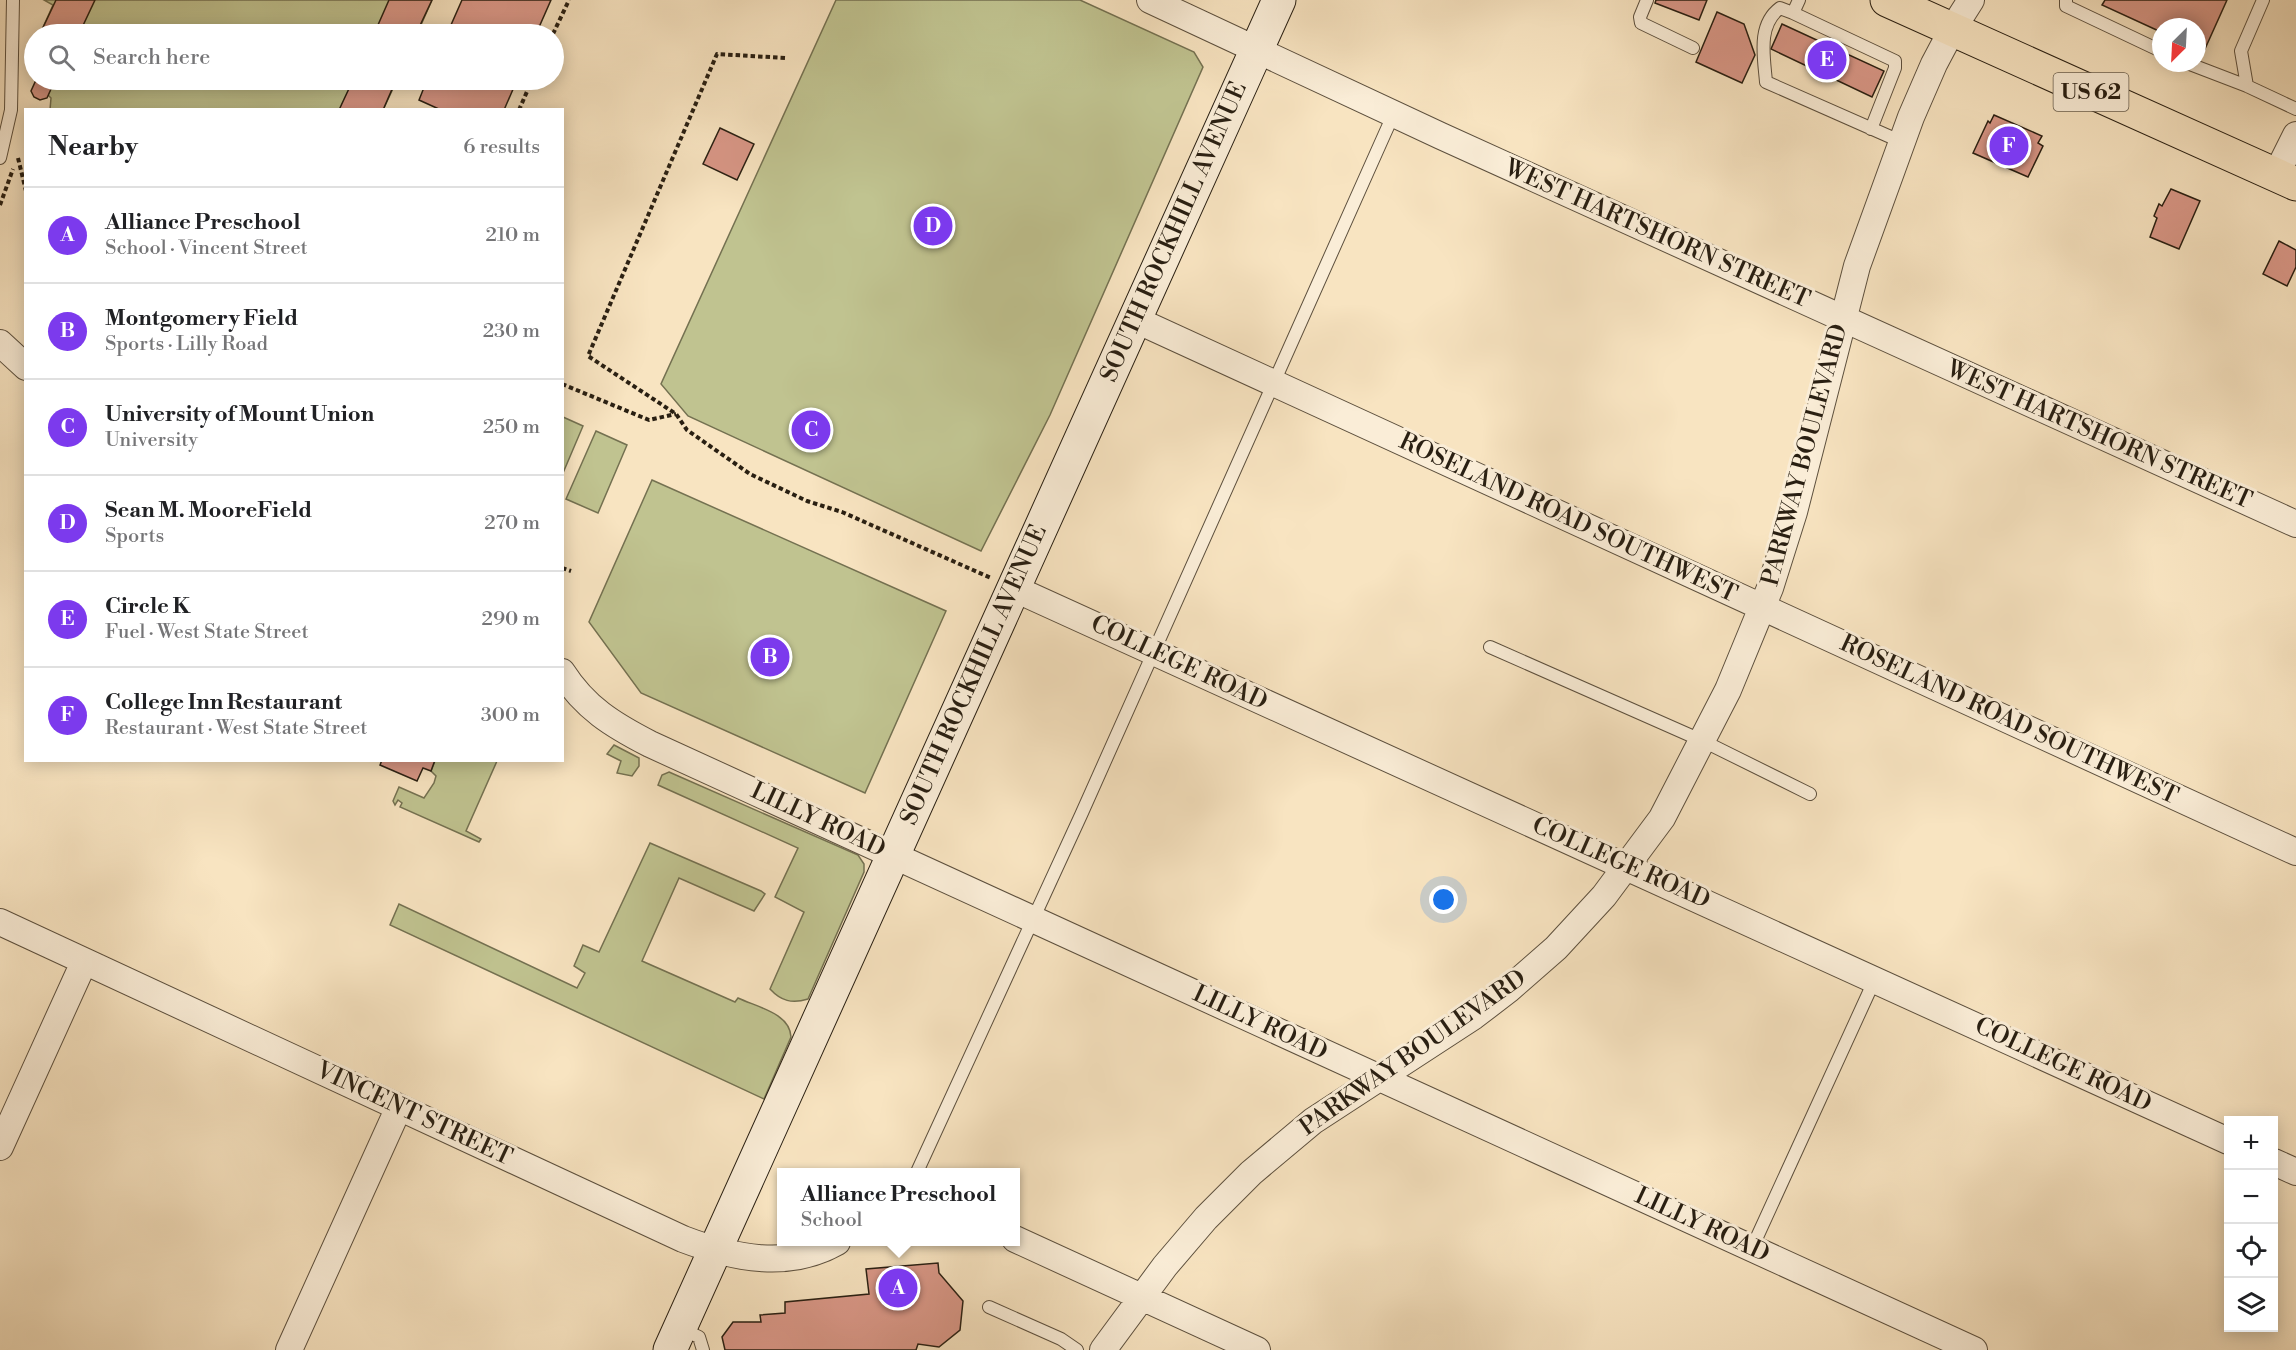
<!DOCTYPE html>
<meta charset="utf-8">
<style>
:root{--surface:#fff;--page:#f6f6f6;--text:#202124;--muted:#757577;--line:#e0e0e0;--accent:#7c3aed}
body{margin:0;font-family:"Libre Bodoni",serif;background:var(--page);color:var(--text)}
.controls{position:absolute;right:18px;bottom:18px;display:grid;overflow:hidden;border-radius:0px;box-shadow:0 3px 15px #0003}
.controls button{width:54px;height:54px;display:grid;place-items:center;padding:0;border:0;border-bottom:2px solid var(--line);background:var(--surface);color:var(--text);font:30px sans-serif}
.compass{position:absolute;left:2152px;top:18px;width:54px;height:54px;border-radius:50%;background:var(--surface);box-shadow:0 3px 15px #0003;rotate:204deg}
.you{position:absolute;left:1444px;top:900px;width:21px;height:21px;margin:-15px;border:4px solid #fff;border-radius:50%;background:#1a73e8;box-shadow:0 0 0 9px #1a73e833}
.badge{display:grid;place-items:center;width:39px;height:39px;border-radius:50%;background:var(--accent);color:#fff;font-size:20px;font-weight:700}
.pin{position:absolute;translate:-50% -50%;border:3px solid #fff;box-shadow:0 2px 6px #0006}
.popup{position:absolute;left:777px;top:1168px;width:243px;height:78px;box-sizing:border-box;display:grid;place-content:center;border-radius:0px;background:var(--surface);filter:drop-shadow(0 2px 4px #0005);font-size:20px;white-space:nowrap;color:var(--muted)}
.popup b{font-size:22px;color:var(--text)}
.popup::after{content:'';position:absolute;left:50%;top:100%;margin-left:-12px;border:12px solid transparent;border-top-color:var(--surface)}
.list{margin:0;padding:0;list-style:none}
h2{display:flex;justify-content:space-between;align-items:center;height:78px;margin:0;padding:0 24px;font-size:26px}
h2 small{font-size:20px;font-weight:400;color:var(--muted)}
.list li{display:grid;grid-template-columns:39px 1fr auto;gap:18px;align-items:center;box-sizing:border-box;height:96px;padding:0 24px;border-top:2px solid var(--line)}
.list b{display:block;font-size:22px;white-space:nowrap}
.list p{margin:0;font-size:20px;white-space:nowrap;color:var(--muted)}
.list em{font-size:20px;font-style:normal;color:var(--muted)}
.icon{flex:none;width:33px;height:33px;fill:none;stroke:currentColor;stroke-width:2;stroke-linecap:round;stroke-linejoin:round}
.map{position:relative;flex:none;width:2296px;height:1350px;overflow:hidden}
.search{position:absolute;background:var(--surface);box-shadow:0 3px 15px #0003;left:24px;top:24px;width:540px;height:66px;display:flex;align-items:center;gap:15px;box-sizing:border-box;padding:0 21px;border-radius:33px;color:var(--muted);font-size:22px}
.panel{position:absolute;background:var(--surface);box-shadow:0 3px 15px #0003;left:24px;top:108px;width:540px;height:654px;border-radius:0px}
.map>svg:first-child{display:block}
.green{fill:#c0c390;stroke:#747151;stroke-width:1.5}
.building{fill:#d99787;stroke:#291f12;stroke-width:1.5}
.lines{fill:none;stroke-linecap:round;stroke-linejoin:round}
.lane-casing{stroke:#5d503e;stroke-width:14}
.street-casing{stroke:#5d503e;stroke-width:28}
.secondary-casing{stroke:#291f12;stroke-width:35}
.highway-casing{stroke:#291f12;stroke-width:35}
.path{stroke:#291f12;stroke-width:4;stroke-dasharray:4.5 3;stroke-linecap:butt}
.lane{stroke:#faedd7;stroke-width:12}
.street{stroke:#faedd7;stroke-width:26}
.secondary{stroke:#faedd7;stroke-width:33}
.highway{stroke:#f8e4c1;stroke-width:33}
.labels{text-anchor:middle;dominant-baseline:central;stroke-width:6;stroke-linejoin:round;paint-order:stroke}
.shield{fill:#faedd7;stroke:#685d4d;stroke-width:1.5}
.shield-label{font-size:22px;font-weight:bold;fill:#291f12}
.street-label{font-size:24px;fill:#291f12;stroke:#faedd7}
</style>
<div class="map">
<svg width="2296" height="1350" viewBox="0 0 2296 1350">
<rect width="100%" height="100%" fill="#f8e4c1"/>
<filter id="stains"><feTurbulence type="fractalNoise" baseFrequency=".00333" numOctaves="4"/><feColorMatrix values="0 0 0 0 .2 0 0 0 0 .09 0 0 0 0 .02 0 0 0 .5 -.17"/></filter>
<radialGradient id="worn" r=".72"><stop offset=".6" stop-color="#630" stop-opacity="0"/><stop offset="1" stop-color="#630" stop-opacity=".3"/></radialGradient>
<!-- green -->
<path class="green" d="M 44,0 L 432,0 L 417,34 L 40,34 L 53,5 Z
M 836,0 L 1080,0 L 1194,52 L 1203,67 L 1050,415 L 981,551 L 688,416 L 661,384 Z
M 55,80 L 397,80 L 383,110 L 50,110 L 51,98 L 48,95 Z
M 563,417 L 583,426 L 563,473 Z
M 596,431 L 627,445 L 598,513 L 566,499 Z
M 652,480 L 946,611 L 865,793 L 641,693 L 589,622 Z
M 614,745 L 639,758 L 639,766 L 632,776 L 617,773 L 621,761 L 607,754 Z
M 435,761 L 497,761 L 466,831 L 481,839 L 479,842 L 400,807 L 402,803 L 398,800 L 395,805 L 393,801 L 399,787 L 424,798 L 434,783 L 436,776 L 431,771 Z
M 669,772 L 858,855 L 864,864 L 864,872 L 808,999 C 792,1004 781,1001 770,989 L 804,912 L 775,897 L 798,848 L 658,785 L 662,775 Z
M 650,843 L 761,891 L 765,894 L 754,911 L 679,878 L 642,961 L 735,1002 L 738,998 C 757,1007 790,1013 791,1037 L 764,1099 L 390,925 L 399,904 L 577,988 L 585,973 L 574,966 L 583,945 L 599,952 Z"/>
<!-- building -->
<path class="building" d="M 56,0 L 95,0 L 79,34 L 40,34 Z
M 389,0 L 432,0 L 416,34 L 374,34 Z
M 462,0 L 551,0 L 536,34 L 447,34 Z
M 1656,0 L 1707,0 L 1699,20 L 1655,3 Z
M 2105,0 L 2227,0 L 2204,51 L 2197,48 L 2197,27 L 2161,27 L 2161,32 L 2102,5 Z
M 1717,12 L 1744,24 L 1755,55 L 1742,83 L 1696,62 Z
M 1782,24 L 1884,71 L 1872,97 L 1771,49 Z
M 36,80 L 55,80 L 47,98 L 40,100 L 34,97 L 31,91 Z
M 353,80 L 396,80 L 383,110 L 339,110 Z
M 427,80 L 517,80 L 504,110 L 441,110 L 419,100 Z
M 1994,115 L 2042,136 L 2038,143 L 2043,146 L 2028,177 L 1973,153 L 1988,121 L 1990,123 Z
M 720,128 L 754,144 L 737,180 L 703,164 Z
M 2171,189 L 2200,201 L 2179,249 L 2150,237 L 2157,218 L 2154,216 L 2159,204 L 2162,206 Z
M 2279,241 L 2296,250 L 2296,267 L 2287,286 L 2263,274 Z
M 382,760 L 435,760 L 431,771 L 423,768 L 417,781 L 380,765 Z
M 938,1263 L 939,1273 L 963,1301 L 960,1330 L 939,1347 L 918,1344 L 916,1350 L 725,1350 L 722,1337 L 733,1322 L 761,1322 L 760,1315 L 785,1313 L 785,1302 L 869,1294 L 866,1269 Z"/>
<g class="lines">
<!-- lane casing -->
<g class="lane-casing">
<path id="lane" d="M 1647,0 L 1640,17 L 1641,23 L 1693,48
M 1799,0 L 1793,13 L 1780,8 C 1757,25 1764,57 1766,82 L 1902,142
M 2066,0 L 2066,6 L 2161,51
M 1793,13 L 1895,61 L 1895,68 L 1871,129
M 2187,63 L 2247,86 L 2296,109
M 2247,86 L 2241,51 L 2263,0
M 0,158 L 11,110 L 13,0
M 1490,647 L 1703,741 L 1810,794
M 917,1172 L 1081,815 L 1394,113
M 1752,1248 L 1875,979
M 989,1307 L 1061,1339 L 1077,1350
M 680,1328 L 699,1337 L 703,1350"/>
</g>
<!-- street casing -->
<g class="street-casing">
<path id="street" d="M 1150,0 L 1441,136 L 2296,524
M 2276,175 L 2296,135
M 1134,319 L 2296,852
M 0,343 L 26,367
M 1013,588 L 2228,1141
M 562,672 C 585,708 613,725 650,744 L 1974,1350
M 0,922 L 683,1239 C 733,1258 788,1270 837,1242
M 0,1147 L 84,962
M 2274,1162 L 2296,1172
M 1015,1239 L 1257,1350
M 289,1350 L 399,1107
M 1103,1350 L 1165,1266 L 1206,1218 L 1251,1173 L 1313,1121 L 1474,1016 L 1508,990 L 1556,948 L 1604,896 L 1662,818 L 1728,690 L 1770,588 L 1794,512 L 1857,266 L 1911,117 L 1934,64 L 1952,30 L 1971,0"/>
</g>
<!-- secondary casing -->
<g class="secondary-casing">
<path id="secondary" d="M 670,1350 L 1279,0"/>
</g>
<!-- highway casing -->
<g class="highway-casing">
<path id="highway" d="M 1887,0 L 2296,184"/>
</g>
<!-- path -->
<path class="path" d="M 553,34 L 569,0
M 785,58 L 717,54 L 588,356 L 676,414 L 687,430 L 750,474 L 807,501 L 842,512 L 991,578
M 519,110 L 532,80
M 18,158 L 26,191
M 0,205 L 13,169
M 562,384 L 649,420 L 676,414
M 562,568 L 571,571"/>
<!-- lane -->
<use href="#lane" class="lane"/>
<!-- street -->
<use href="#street" class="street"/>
<!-- secondary -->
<use href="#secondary" class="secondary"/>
<!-- highway -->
<use href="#highway" class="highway"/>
</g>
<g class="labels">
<!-- shield labels -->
<rect class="shield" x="2053.5" y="73" width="75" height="38" rx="4.5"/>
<g class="shield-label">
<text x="2091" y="92">US 62</text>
</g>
<!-- street labels -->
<g class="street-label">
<text transform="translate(1174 232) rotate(-66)">SOUTH ROCKHILL AVENUE</text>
<text transform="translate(1657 234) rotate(24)">WEST HARTSHORN STREET</text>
<text transform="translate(2099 435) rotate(24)">WEST HARTSHORN STREET</text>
<text transform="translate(1805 455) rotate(-75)">PARKWAY BOULEVARD</text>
<text transform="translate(1568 518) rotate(25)">ROSELAND ROAD SOUTHWEST</text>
<text transform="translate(1179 663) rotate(25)">COLLEGE ROAD</text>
<text transform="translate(974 675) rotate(-66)">SOUTH ROCKHILL AVENUE</text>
<text transform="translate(2009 720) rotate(25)">ROSELAND ROAD SOUTHWEST</text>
<text transform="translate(818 820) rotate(25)">LILLY ROAD</text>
<text transform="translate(1621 863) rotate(24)">COLLEGE ROAD</text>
<text transform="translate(1260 1023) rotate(25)">LILLY ROAD</text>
<text transform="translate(1413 1053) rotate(-35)">PARKWAY BOULEVARD</text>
<text transform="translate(2063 1065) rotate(25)">COLLEGE ROAD</text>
<text transform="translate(414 1114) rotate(25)">VINCENT STREET</text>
<text transform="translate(1702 1225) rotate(25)">LILLY ROAD</text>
</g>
</g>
<rect width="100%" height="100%" filter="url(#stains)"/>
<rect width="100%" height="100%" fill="url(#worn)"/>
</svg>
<div class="controls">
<button>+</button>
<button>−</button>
<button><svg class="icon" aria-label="locate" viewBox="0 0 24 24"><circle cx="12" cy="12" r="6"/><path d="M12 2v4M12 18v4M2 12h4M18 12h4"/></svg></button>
<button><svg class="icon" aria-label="layers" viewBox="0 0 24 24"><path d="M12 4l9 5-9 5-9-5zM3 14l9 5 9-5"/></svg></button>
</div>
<svg class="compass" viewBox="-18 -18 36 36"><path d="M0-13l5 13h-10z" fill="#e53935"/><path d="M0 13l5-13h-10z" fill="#757577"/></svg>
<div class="you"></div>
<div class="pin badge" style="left:898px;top:1288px">A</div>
<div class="popup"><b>Alliance Preschool</b>School</div>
<div class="pin badge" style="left:770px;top:657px">B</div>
<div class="pin badge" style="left:811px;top:430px">C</div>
<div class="pin badge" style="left:933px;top:226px">D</div>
<div class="pin badge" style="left:1827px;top:60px">E</div>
<div class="pin badge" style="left:2009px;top:146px">F</div>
<div class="search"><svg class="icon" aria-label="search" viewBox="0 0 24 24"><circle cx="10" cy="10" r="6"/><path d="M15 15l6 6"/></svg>Search here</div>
<section class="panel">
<h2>Nearby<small>6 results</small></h2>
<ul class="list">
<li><span class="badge">A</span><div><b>Alliance Preschool</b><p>School · Vincent Street</p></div><em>210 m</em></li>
<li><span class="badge">B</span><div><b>Montgomery Field</b><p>Sports · Lilly Road</p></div><em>230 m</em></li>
<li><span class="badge">C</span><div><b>University of Mount Union</b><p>University</p></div><em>250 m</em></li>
<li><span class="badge">D</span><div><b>Sean M. MooreField</b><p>Sports</p></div><em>270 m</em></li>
<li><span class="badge">E</span><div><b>Circle K</b><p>Fuel · West State Street</p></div><em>290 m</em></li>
<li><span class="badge">F</span><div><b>College Inn Restaurant</b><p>Restaurant · West State Street</p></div><em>300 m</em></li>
</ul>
</section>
</div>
